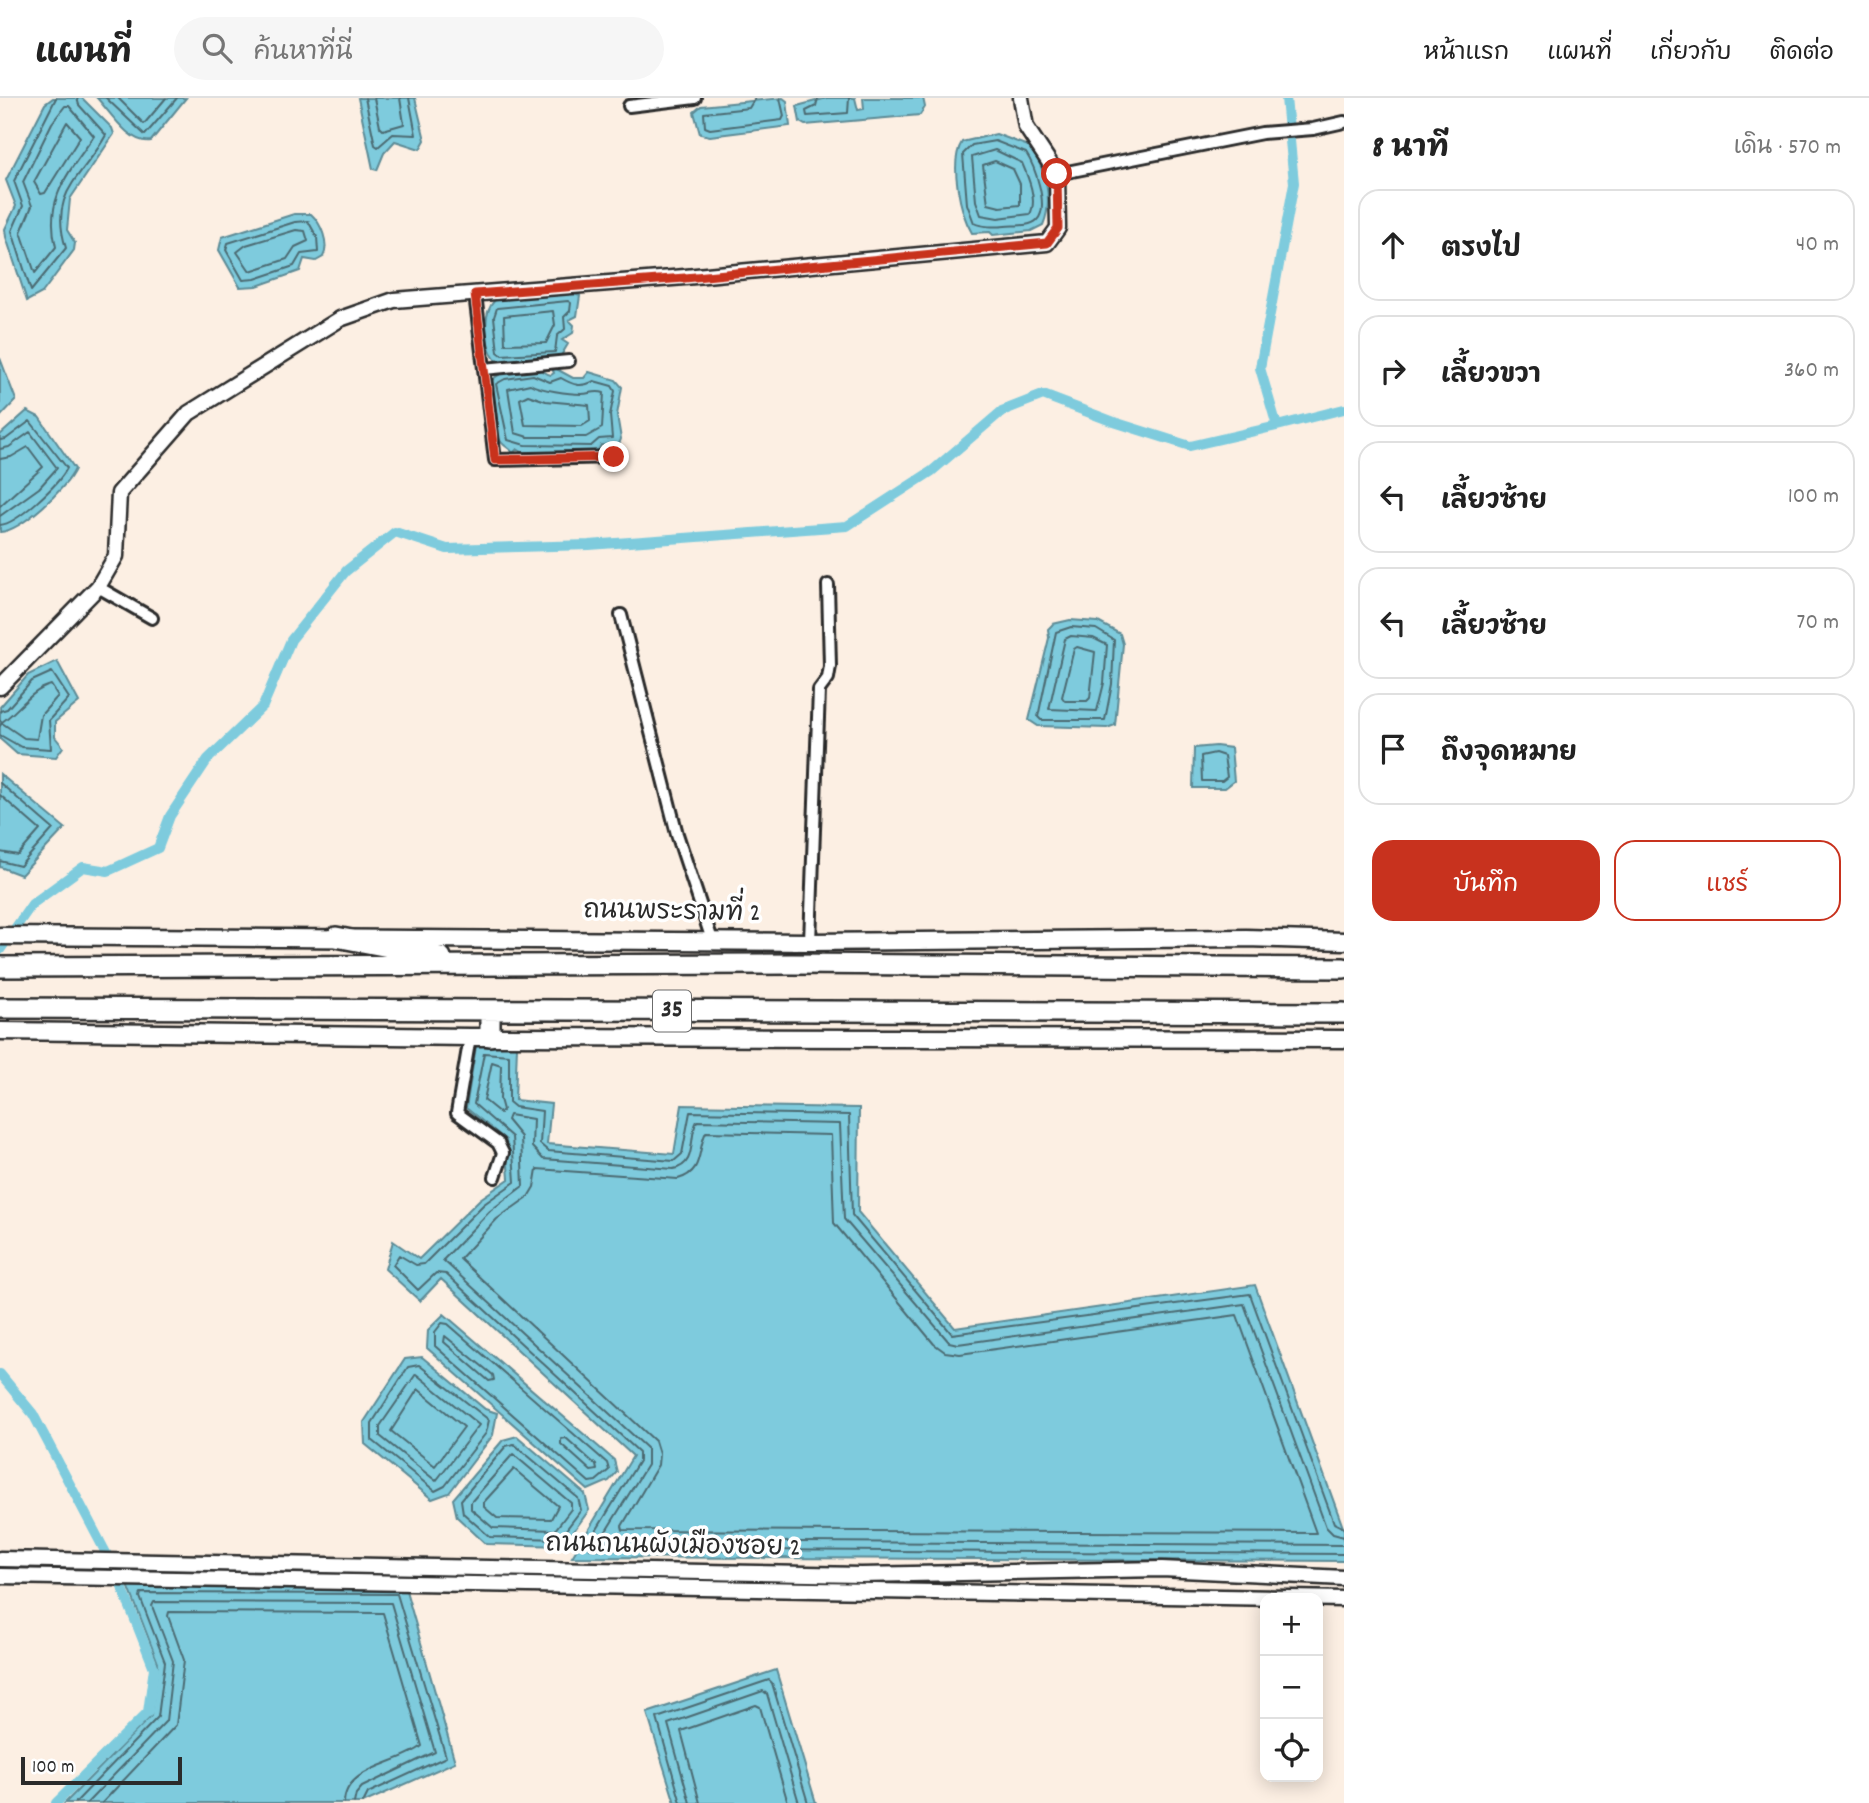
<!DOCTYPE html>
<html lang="th">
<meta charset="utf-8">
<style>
:root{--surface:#fff;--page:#f6f6f6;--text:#222;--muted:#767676;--line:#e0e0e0;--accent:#c8321e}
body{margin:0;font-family:Dekko,"Playpen Sans Thai",sans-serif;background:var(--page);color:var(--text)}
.controls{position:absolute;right:21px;bottom:21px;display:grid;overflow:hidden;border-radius:14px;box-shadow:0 4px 18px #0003}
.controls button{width:63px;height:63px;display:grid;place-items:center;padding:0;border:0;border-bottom:2px solid var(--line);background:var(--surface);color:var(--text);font:35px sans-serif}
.scale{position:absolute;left:21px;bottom:18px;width:161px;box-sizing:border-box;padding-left:7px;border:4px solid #2b2b2b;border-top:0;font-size:19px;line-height:24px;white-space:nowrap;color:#2b2b2b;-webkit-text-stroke:5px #fff;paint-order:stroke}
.stop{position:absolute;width:21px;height:21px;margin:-16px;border:5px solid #c8321e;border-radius:50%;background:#fff}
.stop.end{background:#c8321e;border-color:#fff;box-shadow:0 2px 7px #0008}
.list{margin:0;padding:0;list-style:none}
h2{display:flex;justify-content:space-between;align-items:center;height:91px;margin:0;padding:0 28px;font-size:30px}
h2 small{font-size:23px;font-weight:400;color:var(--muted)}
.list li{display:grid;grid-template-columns:46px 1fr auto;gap:21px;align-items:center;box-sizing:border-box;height:112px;margin:0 14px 14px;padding:0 14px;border:2px solid var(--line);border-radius:21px}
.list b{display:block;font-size:26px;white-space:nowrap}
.list em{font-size:23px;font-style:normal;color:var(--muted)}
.actions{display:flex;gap:14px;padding:21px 28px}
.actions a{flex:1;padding:16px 0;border:2px solid var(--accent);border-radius:21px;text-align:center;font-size:24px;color:var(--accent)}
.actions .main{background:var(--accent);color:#fff}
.icon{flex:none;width:38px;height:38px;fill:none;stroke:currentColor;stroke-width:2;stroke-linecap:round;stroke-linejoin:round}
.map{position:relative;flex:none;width:1344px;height:1705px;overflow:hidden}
header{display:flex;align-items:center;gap:42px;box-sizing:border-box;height:98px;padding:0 35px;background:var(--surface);border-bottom:2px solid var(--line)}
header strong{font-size:33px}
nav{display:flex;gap:38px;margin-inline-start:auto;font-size:24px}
.search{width:490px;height:63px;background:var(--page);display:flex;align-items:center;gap:18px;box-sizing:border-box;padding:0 24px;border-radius:38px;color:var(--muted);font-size:26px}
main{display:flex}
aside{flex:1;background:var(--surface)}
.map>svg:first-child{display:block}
.water{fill:#7ecbdd;stroke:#5d8b96;stroke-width:2}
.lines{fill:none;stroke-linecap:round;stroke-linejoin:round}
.shore{stroke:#4c6b72;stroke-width:2}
.canal{stroke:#7ecbdd;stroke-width:10}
.minor-casing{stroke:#2b2b2b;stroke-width:16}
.tertiary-casing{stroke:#2b2b2b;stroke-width:19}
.secondary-casing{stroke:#2b2b2b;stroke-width:21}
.trunk-casing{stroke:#2b2b2b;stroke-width:24}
.minor{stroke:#fff;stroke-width:10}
.tertiary{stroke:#fff;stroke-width:14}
.secondary{stroke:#fff;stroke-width:16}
.trunk{stroke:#fff;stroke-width:19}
.route{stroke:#c8321e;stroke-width:9}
.labels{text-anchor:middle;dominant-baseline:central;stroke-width:7;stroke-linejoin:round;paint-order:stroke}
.shield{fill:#fff;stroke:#6b6b6b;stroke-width:2}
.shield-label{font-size:24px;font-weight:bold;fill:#2b2b2b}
.street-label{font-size:26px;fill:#2b2b2b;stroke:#fff}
</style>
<header>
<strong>แผนที่</strong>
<div class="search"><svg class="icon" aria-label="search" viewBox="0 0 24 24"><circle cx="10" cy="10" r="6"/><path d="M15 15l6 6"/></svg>ค้นหาที่นี่</div>
<nav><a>หน้าแรก</a><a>แผนที่</a><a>เกี่ยวกับ</a><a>ติดต่อ</a></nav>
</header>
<main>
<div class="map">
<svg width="1344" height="1705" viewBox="0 0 1344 1705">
<rect width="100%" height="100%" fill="#fcefe3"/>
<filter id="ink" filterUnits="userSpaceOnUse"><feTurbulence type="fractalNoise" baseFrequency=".0143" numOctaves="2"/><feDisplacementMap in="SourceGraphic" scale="14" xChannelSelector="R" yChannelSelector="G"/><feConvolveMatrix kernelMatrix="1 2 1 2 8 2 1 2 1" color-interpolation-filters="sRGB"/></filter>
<g filter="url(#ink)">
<!-- water -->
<path class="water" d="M 53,0 L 82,0 L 112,30 L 114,36 L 70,101 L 67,132 L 75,145 L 74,152 L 42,195 L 27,203 L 6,139 L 5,131 L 16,108 L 6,82 L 45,6 Z
M 97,0 L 186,0 L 151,43 C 130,47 110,14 97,0 Z
M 358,0 L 415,0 L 425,42 L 420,51 L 395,43 L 384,55 L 377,72 L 373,71 Z
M 783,0 L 787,3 L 790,28 L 710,38 L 700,36 L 694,14 L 701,8 Z
M 827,0 L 855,0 L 858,12 L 864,11 L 863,0 L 923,0 L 925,9 L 920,17 L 805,27 L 800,24 L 797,8 Z
M 996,36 L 1031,49 C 1045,72 1054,101 1043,127 L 1031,133 L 993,137 L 990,134 L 972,135 C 960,115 949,64 962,44 Z
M 294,116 L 311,116 C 321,125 330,146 323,159 L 316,163 L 304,161 L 300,173 L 257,188 L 240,189 L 219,152 L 222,139 Z
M 571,195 L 580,198 L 577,218 L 569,222 L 574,227 L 573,235 L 562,242 L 568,246 L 559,261 L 497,264 C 485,250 481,216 495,202 Z
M 0,260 L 16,302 L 0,319 Z
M 551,268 L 573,280 L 584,280 L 589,274 L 616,282 L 622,289 L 617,317 L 621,341 L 618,349 L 601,347 L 597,355 L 522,354 L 517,351 L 513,355 C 509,348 502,349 499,340 C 494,324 499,303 487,290 C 492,275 521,265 536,270 C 542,271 545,276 551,277 L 554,275 Z
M 27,313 L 39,319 L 75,371 C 67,390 21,433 0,434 L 0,337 Z
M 1070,522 L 1098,524 L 1120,536 L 1123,546 L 1115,627 L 1107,630 L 1038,628 L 1029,622 L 1049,540 L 1048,531 L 1053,526 Z
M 57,563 L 79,604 L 55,624 L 55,639 L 63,649 L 56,659 L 17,656 L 0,641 L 0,609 L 28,577 Z
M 1216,648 L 1231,650 L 1234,683 L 1225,690 L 1193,690 L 1194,650 Z
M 0,676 L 65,730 L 21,777 L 0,769 Z
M 476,948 L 517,948 L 515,1002 L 551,1006 L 547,1046 L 674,1056 L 682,1007 L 859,1010 L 858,1114 L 955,1230 L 1255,1187 L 1344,1432 L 1344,1463 L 572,1459 L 633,1358 L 441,1181 L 420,1203 L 385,1171 L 393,1143 L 419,1161 L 480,1101 L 509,1081 L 506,1042 L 466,1010 Z
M 444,1216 L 614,1362 L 617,1374 L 609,1383 L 588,1392 L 427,1250 L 428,1232 Z
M 422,1259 L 485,1311 L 497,1315 L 493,1337 L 449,1395 L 432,1401 L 365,1346 L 364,1324 L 405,1261 Z
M 517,1338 L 585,1396 L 589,1412 L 563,1448 L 486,1446 L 457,1419 L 453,1401 L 503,1342 Z
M 128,1487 L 405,1489 L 455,1664 L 363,1705 L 65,1705 L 151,1618 L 158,1565 Z
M 776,1572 L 816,1705 L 675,1705 L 647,1615 Z"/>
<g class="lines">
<!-- shore -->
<path class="shore" d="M 56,0 L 14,83 L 23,108 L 12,133 L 31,193 L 66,150 C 48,93 83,80 106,37 L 79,7 L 77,0
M 106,0 L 145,37 L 177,0
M 118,0 L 144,26 L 166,0
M 365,0 L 375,47 L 378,49 L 393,36 L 416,37 L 409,0
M 374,0 L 380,29 L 383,32 L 404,26 L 400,0
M 755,0 L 749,10 L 704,15 L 705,29 L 710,31 L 782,22 L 784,18 L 780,0
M 818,0 L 816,8 L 806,13 L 807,18 L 848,15 L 849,0
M 65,8 L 69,8 L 94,38 C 68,76 44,100 56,149 L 35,175 L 21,134 L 32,108 L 23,84 L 52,25 Z
M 67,24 L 80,39 L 45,95 L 41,96 L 34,84 Z
M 995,43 L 1026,55 C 1034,67 1050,109 1037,122 C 1030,129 1014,127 1005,128 C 996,129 981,129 974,125 L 967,106 L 963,56 L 972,47 Z
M 995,52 L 1022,65 C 1028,79 1038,102 1030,116 L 998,120 L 981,117 L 976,103 L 972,59 Z
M 995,63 L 1013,71 L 1020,86 L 1020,107 L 1000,109 L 988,106 L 983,67 Z
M 308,123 L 317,139 L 318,154 L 301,156 L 294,168 L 255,181 L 243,182 L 226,152 L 228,145 L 295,124 Z
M 296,132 L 305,133 L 308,143 L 295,149 L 287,161 L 250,173 L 237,154 L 246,147 Z
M 568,203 L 571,205 L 570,213 L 564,219 L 565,231 L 557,238 L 555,254 L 502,257 L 498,254 L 494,219 L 497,210 Z
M 553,213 L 555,227 L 546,245 L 505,246 L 504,218 Z
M 533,277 L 550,284 L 561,280 C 573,287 581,290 594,283 L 612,288 L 615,293 L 610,317 L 612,340 L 599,341 L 591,348 L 525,347 L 508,342 L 496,286 L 505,281 Z
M 530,286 C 540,292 570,296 581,296 C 591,296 595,292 604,295 L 602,330 L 586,339 L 528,339 L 515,335 L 508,291 Z
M 528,297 L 546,303 L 589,307 L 590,323 L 582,328 L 525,327 L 520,301 Z
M 0,342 L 6,341 L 30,323 L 67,370 C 59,386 17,426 0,427
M 0,351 L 9,349 L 30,334 L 57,370 L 39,390 L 0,418
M 0,361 L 11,359 L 28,349 L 43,369 L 0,408
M 1071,529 L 1096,531 L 1114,542 L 1112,586 L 1105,622 L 1041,622 L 1038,619 L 1056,534 Z
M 1071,538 L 1093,540 L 1107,547 L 1104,585 L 1097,613 L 1049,611 L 1065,541 Z
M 1077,549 L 1095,554 L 1090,600 L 1087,603 L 1065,603 L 1062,599 L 1074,551 Z
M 0,613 L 7,611 L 32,583 L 52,574 L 69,600 L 49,622 L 51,651 L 21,649 L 0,637
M 0,622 L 2,624 C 18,613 31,592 51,587 L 58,598 L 41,617 L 37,641 L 24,640 L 2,625 L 0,628
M 1215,655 L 1224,658 L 1227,679 L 1222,683 L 1202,683 L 1201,658 Z
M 0,685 L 53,731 L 20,768 L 0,763
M 0,697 L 40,732 L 18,757 L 0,754
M 492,964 L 501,967 L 500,1001 L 503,1012 L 500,1015 L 484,1002 Z
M 706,1034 L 831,1037 L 834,1125 L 934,1246 L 945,1254 L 960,1256 L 1237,1217 L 1316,1435 L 623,1432 L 622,1428 L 658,1367 L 659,1356 L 655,1343 L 460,1161 L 497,1121 L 528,1099 L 534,1089 L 537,1071 L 678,1081 C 704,1074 697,1052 706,1034 Z
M 442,1225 L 448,1226 L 607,1365 L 609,1372 L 596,1383 L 589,1384 L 435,1248 L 435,1234 Z
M 445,1238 L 493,1277 L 494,1282 L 489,1283 L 444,1244 Z
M 419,1267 L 489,1322 L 486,1335 L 445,1388 L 435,1393 L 372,1342 L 372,1325 L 408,1269 Z
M 416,1276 L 479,1327 L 436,1383 L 380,1338 L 380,1328 Z
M 418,1291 L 464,1329 L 435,1368 L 391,1333 Z
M 561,1341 L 566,1340 L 596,1367 L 597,1372 L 591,1373 L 561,1346 Z
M 514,1346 L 578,1400 L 581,1412 L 559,1441 L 490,1439 L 463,1415 L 461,1402 L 506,1348 Z
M 513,1356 L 571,1405 L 571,1411 L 555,1432 L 493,1430 L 471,1411 L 471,1404 Z
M 514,1371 L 558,1408 L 551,1421 L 497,1420 L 484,1409 L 484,1404 Z
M 1344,1430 L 1334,1425 L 1250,1196 L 952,1236 L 852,1117 L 849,1017 L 690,1014 L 682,1056 L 674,1063 L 548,1053 L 540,1046 L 542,1013 L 515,1009 L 509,1004 L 509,957 L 484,955 L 474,1006 L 512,1039 L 515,1084 L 484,1106 L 424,1166 L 416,1167 L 399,1157 L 393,1167 L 418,1192 L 436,1175 L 446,1176 L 639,1354 L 639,1363 L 588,1446 L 590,1451 L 1344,1456
M 1344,1439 L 1333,1436 L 1326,1429 L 1244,1206 L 958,1246 L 949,1244 L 844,1121 L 840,1026 L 697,1023 C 688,1039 698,1067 673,1071 L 543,1061 L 532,1049 L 533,1021 L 509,1017 L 507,1022 L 521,1039 L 523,1088 L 490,1113 L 443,1162 L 647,1350 L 647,1367 L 603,1438 L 605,1443 L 1344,1447
M 75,1705 L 158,1619 L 165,1564 L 140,1499 L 141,1495 L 397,1496 L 446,1659 L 368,1695 L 363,1705
M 87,1705 L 166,1623 L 173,1563 L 152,1508 L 154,1504 L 391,1505 L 435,1654 L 362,1689 L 356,1696 L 354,1705
M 102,1705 L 176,1627 L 184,1562 L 168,1518 L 169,1514 L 383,1515 L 422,1648 C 399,1667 345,1668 344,1705
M 681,1705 L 657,1620 L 769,1582 L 772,1585 L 808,1705
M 690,1705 L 668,1626 L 763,1593 L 767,1596 L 799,1705
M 700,1705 L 681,1633 L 756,1607 L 760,1609 L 788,1705"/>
<!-- canal -->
<path class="canal" d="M 1286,0 L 1294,85 L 1260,270 L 1277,328 L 1344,311
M 0,852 L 32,806 L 83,769 L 108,773 L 158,750 L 170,718 L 208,661 L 263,608 L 291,542 L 346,473 L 395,434 L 447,451 L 589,447 L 847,428 L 932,373 L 1002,313 L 1043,297 L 1114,324 L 1190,348 L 1277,328
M 0,1276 L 33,1316 L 116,1474 L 154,1570 L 148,1614 L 56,1705"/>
<!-- minor casing -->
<g class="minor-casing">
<path id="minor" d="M 629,8 L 695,0
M 1057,76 L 1262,35 L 1313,31 L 1344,24
M 475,196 L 495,362 L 614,359
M 484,271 L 569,263
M 98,489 L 152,520
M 621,517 L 677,736 L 712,842
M 810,844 L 819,592 L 828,580 L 830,568 L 828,487
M 470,939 L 457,1015 L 498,1045 L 503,1055 L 495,1079"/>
</g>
<!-- tertiary casing -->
<g class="tertiary-casing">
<path id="tertiary" d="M 0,589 L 98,489 L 116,458 L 119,395 L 189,315 L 340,221 L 394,202 L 685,179 L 1047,145 L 1058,130 L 1057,76 L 1026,29 L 1021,0
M 0,1461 L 861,1477 L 1162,1471 L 1344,1480
M 0,1478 L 1344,1501"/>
</g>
<!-- secondary casing -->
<g class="secondary-casing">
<path id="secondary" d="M 0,838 L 810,844 L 1246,840 L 1344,843
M 0,933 L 470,939 L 1344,941"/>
</g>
<!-- trunk casing -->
<g class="trunk-casing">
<path id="trunk" d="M 336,839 L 441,859
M 0,869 L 791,866 L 1344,870
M 0,910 L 1344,915
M 490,938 L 490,912"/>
</g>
<!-- minor -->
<use href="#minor" class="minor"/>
<!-- tertiary -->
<use href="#tertiary" class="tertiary"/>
<!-- secondary -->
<use href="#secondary" class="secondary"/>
<!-- trunk -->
<use href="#trunk" class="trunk"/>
</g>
</g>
<g class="lines" filter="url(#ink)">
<!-- route -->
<path class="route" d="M 614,359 L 495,362 L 475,196 L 685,180 L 1047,145 L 1058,130 L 1057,76"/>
</g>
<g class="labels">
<!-- shield labels -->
<rect class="shield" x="653" y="892.5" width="38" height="41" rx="5"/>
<g class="shield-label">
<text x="672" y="913">35</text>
</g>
<!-- street labels -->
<g class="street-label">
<text transform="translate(672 815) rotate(1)">ถนนพระรามที่ 2</text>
<text transform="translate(673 1449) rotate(1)">ถนนถนนผังเมืองซอย 2</text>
</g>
</g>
</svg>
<div class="controls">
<button>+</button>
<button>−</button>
<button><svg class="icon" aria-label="locate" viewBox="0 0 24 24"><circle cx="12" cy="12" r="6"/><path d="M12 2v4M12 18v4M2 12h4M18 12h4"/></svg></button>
</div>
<div class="scale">100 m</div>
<div class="stop" style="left:1057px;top:76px"></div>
<div class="stop end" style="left:614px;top:359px"></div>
</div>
<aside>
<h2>8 นาที<small>เดิน · 570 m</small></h2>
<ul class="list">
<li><svg class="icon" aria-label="ahead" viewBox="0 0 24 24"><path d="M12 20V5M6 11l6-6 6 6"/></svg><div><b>ตรงไป</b></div><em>40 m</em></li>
<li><svg class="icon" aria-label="right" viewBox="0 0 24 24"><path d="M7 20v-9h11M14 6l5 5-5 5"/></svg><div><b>เลี้ยวขวา</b></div><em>360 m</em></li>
<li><svg class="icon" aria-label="left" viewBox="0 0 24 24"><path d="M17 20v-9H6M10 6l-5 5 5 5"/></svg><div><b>เลี้ยวซ้าย</b></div><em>100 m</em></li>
<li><svg class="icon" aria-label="left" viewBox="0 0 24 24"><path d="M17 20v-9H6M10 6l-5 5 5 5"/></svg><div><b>เลี้ยวซ้าย</b></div><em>70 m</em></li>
<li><svg class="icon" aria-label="arrive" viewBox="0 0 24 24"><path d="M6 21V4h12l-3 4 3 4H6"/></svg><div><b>ถึงจุดหมาย</b></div></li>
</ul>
<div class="actions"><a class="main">บันทึก</a><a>แชร์</a></div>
</aside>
</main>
